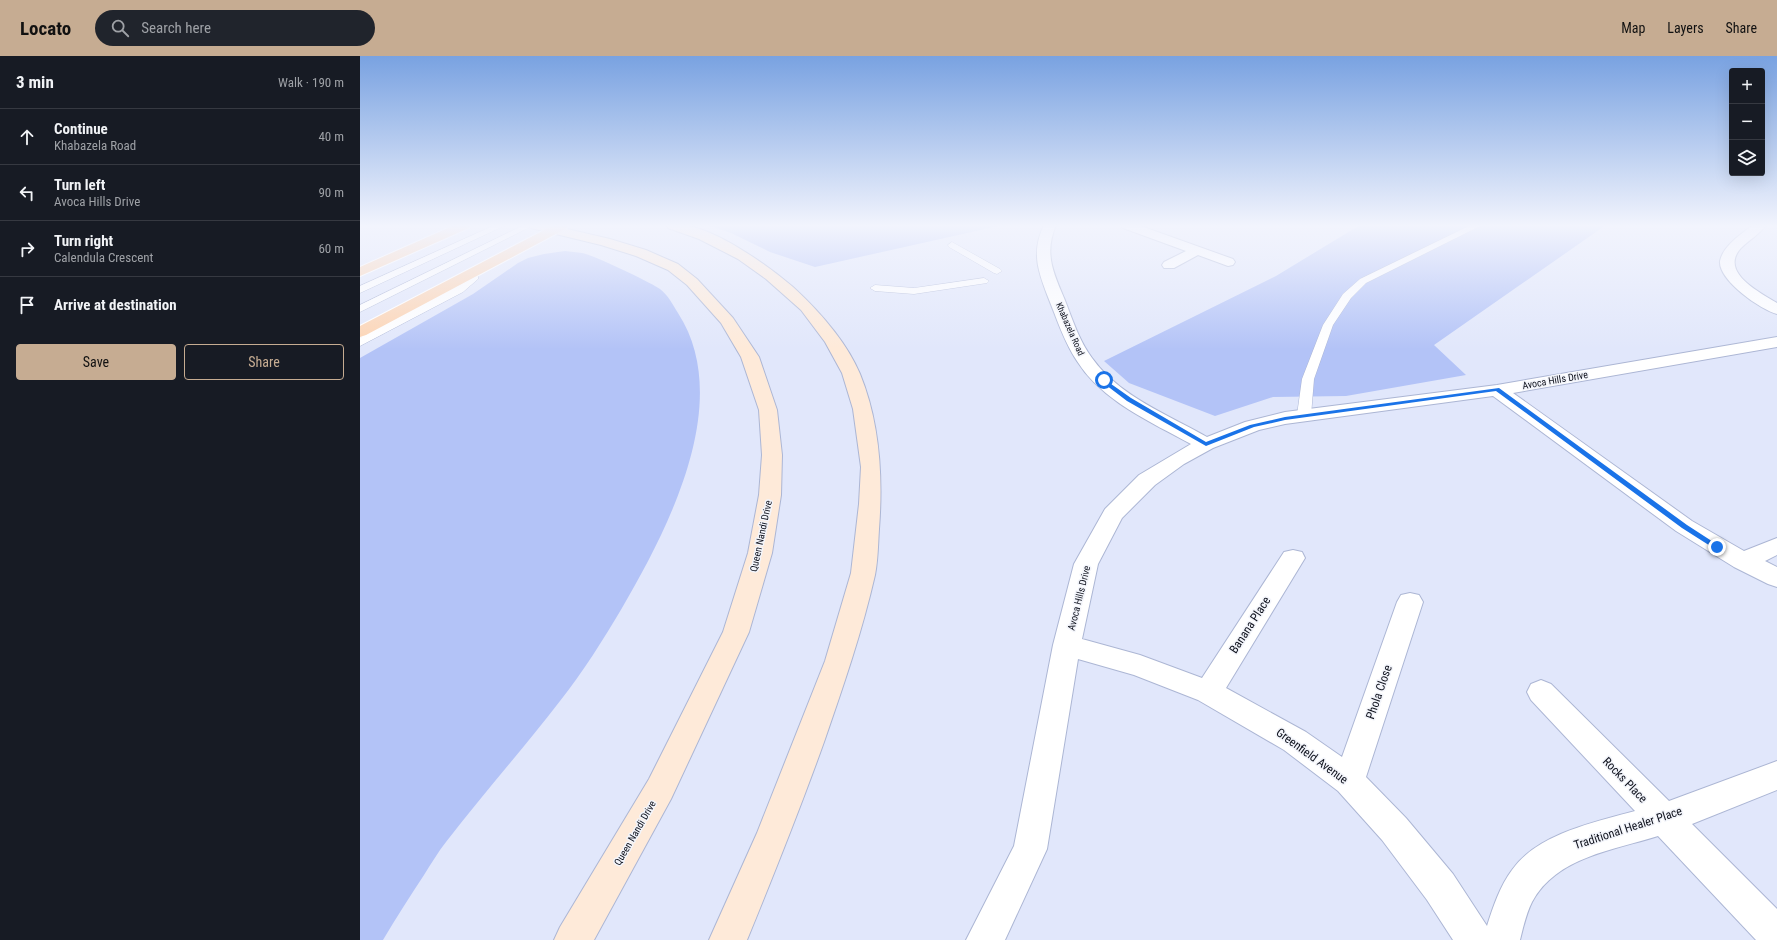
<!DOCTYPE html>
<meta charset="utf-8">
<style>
:root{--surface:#171b24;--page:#20242c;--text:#f1f3f6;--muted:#9ea1a6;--line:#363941;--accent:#c6ac92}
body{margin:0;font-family:"Roboto Condensed",sans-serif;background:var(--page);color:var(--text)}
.controls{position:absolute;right:12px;top:12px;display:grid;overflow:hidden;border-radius:4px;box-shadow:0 4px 16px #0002}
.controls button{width:36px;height:36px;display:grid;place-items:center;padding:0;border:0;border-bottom:1px solid var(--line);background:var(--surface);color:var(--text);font:20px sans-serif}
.stop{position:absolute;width:12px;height:12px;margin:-9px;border:3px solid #1a73e8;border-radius:50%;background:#fff}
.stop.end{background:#1a73e8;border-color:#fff;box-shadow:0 1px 4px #0008}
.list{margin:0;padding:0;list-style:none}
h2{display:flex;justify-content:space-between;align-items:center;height:52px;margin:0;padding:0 16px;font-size:17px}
h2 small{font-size:13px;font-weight:400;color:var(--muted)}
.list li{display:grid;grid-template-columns:26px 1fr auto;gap:12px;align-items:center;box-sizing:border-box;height:56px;padding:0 16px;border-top:1px solid var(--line)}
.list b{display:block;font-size:15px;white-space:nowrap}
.list p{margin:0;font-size:13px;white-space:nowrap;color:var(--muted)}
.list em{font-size:13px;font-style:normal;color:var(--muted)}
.actions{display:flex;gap:8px;padding:12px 16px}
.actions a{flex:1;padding:9px 0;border:1px solid var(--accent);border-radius:4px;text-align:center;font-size:14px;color:var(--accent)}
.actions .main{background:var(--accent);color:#111}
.icon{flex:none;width:22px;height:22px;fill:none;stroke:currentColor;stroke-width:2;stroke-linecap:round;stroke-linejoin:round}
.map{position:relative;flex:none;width:1417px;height:884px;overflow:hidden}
header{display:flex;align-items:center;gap:24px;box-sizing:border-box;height:56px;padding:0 20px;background:var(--accent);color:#111}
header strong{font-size:19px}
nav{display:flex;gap:22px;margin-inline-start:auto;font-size:14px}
.search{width:280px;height:36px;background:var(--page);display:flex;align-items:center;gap:10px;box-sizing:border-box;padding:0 14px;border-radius:22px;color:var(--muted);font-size:15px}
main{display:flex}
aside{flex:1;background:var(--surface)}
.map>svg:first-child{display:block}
.green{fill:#b3c3f7}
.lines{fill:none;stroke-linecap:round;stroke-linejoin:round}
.service-casing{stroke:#acb6d4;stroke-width:1}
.minor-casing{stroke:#acb6d4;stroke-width:2}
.secondary-casing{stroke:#acb6d4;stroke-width:2}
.primary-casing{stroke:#fff;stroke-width:2}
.service{fill:#fff;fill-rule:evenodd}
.minor{fill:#fff;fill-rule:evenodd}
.secondary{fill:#feead9;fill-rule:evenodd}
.primary{fill:#fdd4b3;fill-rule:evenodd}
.route{fill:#1a73e8}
.labels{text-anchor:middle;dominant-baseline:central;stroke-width:3;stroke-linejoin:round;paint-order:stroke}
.far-street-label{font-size:9px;fill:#0d101b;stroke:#f3f5fb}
.street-label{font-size:10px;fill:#0d101b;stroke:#f3f5fb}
.near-street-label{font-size:12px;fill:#0d101b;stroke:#f3f5fb}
</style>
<header>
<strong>Locato</strong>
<div class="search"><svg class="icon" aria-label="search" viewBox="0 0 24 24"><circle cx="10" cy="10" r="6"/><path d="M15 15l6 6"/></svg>Search here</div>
<nav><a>Map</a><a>Layers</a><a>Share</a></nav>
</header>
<main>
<aside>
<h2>3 min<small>Walk · 190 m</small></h2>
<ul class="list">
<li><svg class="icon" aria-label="ahead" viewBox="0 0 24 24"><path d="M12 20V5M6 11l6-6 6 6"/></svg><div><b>Continue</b><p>Khabazela Road</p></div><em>40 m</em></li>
<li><svg class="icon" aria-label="left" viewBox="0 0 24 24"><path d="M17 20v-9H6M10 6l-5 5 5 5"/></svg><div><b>Turn left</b><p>Avoca Hills Drive</p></div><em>90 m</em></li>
<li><svg class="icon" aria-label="right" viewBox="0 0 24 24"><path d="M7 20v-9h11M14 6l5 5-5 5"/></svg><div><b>Turn right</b><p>Calendula Crescent</p></div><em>60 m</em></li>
<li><svg class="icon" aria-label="arrive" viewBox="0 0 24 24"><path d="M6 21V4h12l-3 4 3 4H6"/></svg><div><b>Arrive at destination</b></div></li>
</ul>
<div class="actions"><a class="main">Save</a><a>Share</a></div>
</aside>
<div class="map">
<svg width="1417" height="884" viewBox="0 0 1417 884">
<rect width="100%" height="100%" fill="#e1e7fb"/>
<!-- green -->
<path class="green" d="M 347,169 L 643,169 L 455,211 L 410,196 L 371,177 Z
M 1000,169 L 1246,169 L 1074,289 L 1106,319 L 986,340 L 913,341 L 855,360 L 769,327 L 744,305 L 916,220 Z
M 205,195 C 210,196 217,196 222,197 C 231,198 294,228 300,233 C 308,239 313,249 318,257 C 375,345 308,473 262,552 C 243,584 223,616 200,645 C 163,693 123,738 86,786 C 78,796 71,808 64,819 C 50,840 36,862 23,884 L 0,884 L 0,302 L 113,238 L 158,207 L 168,202 L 184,198 Z"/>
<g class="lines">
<!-- service casing -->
<g class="service-casing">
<path id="service" d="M 135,169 L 146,169 L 0,237 L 0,230 Z
M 164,169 L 174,169 L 0,256 L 0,249 Z
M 1111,169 L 1122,169 L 1006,227 L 991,242 L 973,269 L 954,323 L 951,359 L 949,362 L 939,362 L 937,359 L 942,323 L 963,269 L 983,238 L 1000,223 Z
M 592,186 L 640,213 L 642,215 L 637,218 L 634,217 L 589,191 L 588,189 Z
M 113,213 L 118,216 L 118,223 L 103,236 L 0,290 L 0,282 L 95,232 L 108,222 L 108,216 Z
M 624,222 L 629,225 L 627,227 L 554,238 L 515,235 L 510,232 L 515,229 L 554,232 Z"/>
</g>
<!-- minor casing -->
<g class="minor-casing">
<path id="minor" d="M 684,169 L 696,169 C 684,197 693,216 704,242 C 712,262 719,285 732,302 C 759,340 808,359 847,381 L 885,366 L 925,356 L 1137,329 L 1417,281 L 1417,291 L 1153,337 L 1332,465 L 1384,495 L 1417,482 L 1417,499 L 1405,505 L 1417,511 L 1417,531 L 1408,528 L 1374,511 L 1316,475 L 1133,340 L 925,368 L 899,374 L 853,392 L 824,408 L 795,429 L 762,462 L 738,508 L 722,583 L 780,599 L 842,622 L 924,496 L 933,494 L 942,496 L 945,502 L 866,632 L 946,676 L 982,701 L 1037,546 L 1041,539 L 1050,537 L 1059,539 L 1063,546 L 1006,721 L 1046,762 L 1093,818 L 1127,870 C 1133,851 1140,830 1152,814 C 1177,778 1235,766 1275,755 L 1171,644 L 1167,636 L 1171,628 L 1181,624 L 1191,628 L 1309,745 L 1417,705 L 1417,734 L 1332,768 L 1417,853 L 1417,884 L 1396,884 L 1298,780 C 1254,794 1196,801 1172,846 C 1166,858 1163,872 1160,884 L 1093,884 L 1067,844 L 1022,784 L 978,735 L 924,694 L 838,644 L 774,619 L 718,603 L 687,793 L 645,884 L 606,884 L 654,790 L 693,589 L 714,508 L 745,453 L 779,419 L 831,388 C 791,366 742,345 717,305 C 704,286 697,263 688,241 C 678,215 671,196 684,169 Z
M 761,169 L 778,169 L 873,203 L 875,206 L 873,209 L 868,210 L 838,199 L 814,212 L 804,212 L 802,209 L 804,206 L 826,195 L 763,172 Z
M 1393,169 L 1406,169 C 1400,178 1389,184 1381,192 C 1359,216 1399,236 1417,247 L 1417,258 C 1401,254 1358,224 1360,205 C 1363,190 1381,178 1393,169 Z"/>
</g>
<!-- secondary casing -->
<g class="secondary-casing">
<path id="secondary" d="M 169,169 L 190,169 L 250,183 L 286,194 L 318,208 L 337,223 L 373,262 L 399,301 L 417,354 L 422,399 L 421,439 L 412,497 L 389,576 L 311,743 L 234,884 L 194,884 L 200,871 L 289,723 L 363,576 L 388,497 L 399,439 L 402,399 L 399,354 L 381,301 L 361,267 L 327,229 L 308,214 L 276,200 L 241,189 L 171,172 Z
M 306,169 C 311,169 317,168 323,169 C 357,173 407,209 433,231 C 459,255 486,285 500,318 C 520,367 523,421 519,473 C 518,488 518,504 515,519 C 502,576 483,631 464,686 C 440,753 414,818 387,884 L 349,884 L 397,777 L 465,605 L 491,517 L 499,448 L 501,411 L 493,353 L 482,317 L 465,286 L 441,254 L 406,223 L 378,203 L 339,183 L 308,172 Z"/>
</g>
<!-- primary casing -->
<g class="primary-casing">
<path id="primary" d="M 95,169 L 111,169 L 109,172 L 0,220 L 0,211 Z
M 194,169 L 209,169 L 207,172 L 6,279 L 0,281 L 0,270 Z"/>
</g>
<!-- service -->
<use href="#service" class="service"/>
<!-- minor -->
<use href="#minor" class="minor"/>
<!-- secondary -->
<use href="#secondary" class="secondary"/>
<!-- primary -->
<use href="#primary" class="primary"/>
</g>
<!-- sky -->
<linearGradient id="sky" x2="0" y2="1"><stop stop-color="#79a2e1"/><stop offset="0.58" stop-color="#f2f4fd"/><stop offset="1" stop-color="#f2f4fd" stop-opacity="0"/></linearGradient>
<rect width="1417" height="293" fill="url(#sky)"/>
<!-- route -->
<path class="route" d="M 744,323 L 771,342 L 846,386 L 890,369 L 925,361 L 1139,332 L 1327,469 L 1361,491 L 1357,494 L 1355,493 L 1322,472 L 1136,335 L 925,364 L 894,371 L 846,390 L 767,345 L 742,326 L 741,324 Z"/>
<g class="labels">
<!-- far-street labels -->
<g class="far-street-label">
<text transform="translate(710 273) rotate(66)">Khabazela Road</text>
</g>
<!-- street labels -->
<g class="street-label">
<text transform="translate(1195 324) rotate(-10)">Avoca Hills Drive</text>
<text transform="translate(401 480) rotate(-78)">Queen Nandi Drive</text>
<text transform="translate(719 542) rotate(-76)">Avoca Hills Drive</text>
<text transform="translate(275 777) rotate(-60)">Queen Nandi Drive</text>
</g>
<!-- near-street labels -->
<g class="near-street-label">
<text transform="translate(890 569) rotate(-57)">Banana Place</text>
<text transform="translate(1019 636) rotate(-71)">Phola Close</text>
<text transform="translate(952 700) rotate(36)">Greenfield Avenue</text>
<text transform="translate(1265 724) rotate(46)">Rocks Place</text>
<text transform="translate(1268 772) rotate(-18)">Traditional Healer Place</text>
</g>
</g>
</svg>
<div class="controls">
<button>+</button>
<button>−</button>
<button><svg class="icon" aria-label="layers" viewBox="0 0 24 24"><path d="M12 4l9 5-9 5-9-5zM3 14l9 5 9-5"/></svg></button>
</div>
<div class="stop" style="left:744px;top:324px"></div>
<div class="stop end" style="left:1357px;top:491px"></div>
</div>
</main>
